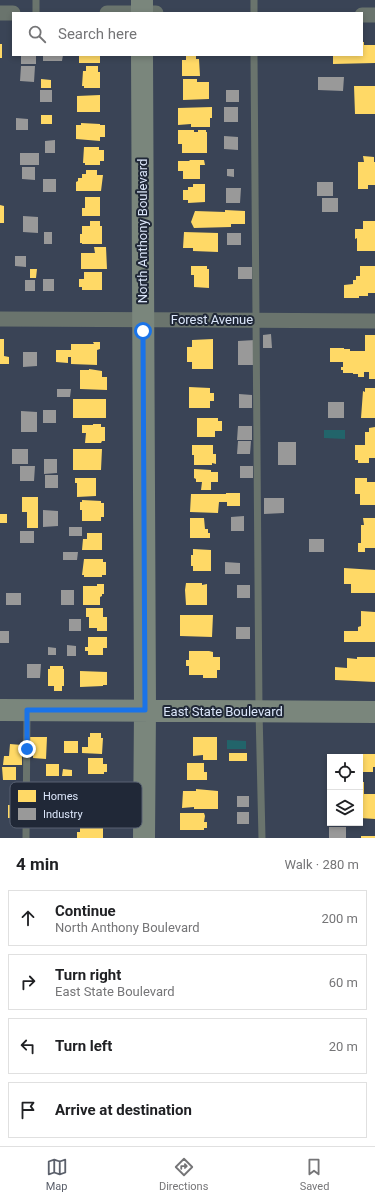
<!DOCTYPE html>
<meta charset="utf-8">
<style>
:root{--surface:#fff;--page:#f2f2f2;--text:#202124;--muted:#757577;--line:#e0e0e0;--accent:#5b606b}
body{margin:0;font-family:Roboto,sans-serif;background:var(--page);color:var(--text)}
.controls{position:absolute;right:12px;bottom:12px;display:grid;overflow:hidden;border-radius:0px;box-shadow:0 2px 6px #0003}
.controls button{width:36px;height:36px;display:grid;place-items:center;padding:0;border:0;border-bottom:1px solid var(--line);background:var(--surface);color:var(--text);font:20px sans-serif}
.stop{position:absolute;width:12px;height:12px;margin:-9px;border:3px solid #1a73e8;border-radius:50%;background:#fff}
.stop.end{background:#1a73e8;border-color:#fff;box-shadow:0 1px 4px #0008}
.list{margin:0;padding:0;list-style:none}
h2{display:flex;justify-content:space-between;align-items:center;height:52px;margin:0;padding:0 16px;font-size:17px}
h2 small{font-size:13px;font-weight:400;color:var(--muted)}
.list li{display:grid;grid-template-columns:26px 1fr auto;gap:12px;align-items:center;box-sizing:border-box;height:56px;margin:0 8px 8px;padding:0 8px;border:1px solid var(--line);border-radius:0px}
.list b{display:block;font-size:15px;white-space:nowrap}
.list p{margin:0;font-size:13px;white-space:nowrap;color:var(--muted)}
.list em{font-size:13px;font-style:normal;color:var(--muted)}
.icon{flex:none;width:22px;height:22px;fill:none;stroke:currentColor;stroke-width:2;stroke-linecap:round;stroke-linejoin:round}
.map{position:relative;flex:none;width:375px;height:838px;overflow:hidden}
.search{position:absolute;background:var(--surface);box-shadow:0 2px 6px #0003;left:12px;right:12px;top:12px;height:44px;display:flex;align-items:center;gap:10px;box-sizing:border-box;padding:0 14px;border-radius:0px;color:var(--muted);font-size:15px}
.sheet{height:308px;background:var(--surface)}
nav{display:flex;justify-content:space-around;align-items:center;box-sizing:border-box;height:56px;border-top:1px solid var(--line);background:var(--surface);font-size:11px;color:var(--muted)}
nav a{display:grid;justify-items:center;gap:2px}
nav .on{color:var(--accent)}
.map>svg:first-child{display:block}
.water{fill:#22646a}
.homes{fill:#ffd966}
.industry{fill:#999}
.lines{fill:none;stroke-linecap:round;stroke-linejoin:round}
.lane{stroke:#6a746d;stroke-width:7}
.street{stroke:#6a746d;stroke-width:15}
.primary{stroke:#7a867c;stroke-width:22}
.route{stroke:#1a73e8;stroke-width:5}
.labels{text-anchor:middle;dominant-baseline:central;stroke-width:4;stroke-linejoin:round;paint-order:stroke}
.street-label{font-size:13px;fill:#dbe6fa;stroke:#202837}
.key{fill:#202837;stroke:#586172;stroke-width:1}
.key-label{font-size:11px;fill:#dbe6fa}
</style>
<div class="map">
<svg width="375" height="838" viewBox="0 0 375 838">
<rect width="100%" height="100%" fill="#3a4456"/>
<!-- water -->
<path class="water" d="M 324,430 L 345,430 L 345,439 L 324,438 Z
M 227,740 L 246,741 L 246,749 L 227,749 Z"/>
<!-- homes -->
<path class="homes" d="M 362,42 L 364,42 L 364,45 L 375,45 L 375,63 L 333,64 L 333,55 L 362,55 Z
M 0,44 L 2,44 L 2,58 L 0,58 Z
M 79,55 L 100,55 L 100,63 L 79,63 Z
M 186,55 L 196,55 L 196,59 L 199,59 L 200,76 L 182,76 L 182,60 L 186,60 Z
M 86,66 L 98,66 L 98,72 L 100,72 L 100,88 L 84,88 L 84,86 L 82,86 L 83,71 L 86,71 Z
M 41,79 L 51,80 L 51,88 L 41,88 Z
M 183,79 L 197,79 L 197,82 L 209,82 L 209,99 L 183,100 Z
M 354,86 L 375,86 L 375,114 L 355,114 Z
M 100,95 L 100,112 L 77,112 L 77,96 Z
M 212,107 L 212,118 L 210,118 L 210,127 L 191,127 L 191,124 L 178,125 L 178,108 Z
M 41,115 L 52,115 L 52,124 L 41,124 Z
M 81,123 L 100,124 L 100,125 L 105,125 L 105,137 L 100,137 L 100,141 L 76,139 L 76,125 L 81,125 Z
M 178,130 L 194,130 L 194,132 L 198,132 L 198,130 L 206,130 L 206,132 L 207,132 L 207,153 L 182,153 L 182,144 L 178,144 Z
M 84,147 L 99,147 L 99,150 L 104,150 L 104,161 L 100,161 L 100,165 L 85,165 L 85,163 L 83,163 Z
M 363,156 L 374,157 L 374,162 L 375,162 L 375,185 L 368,185 L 368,189 L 358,189 L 358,162 L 364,162 Z
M 189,160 L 204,160 L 205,165 L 200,165 L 200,179 L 183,179 L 183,171 L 178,171 L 178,161 L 190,161 Z
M 86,170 L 97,170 L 97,175 L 103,175 L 101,191 L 76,191 L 76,182 L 78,181 L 78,178 L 82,178 L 82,174 L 86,174 Z
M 193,184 L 205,184 L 205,202 L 188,203 L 188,200 L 183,200 L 183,190 L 188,190 L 188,187 L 193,187 Z
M 85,197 L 100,197 L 100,216 L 82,216 L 82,208 L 85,208 Z
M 0,205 L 4,206 L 4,223 L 0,223 Z
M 225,210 L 245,211 L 245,224 L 231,224 L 231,227 L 194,228 L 191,222 L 195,211 L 225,212 Z
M 90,221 L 100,221 L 100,226 L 102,226 L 102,244 L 82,244 L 82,243 L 80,243 L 80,234 L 82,234 L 82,226 L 90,226 Z
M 363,221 L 375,221 L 375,251 L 357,251 L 357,238 L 355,239 L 355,229 L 363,229 Z
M 184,232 L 218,233 L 218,252 L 193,251 L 193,248 L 183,248 Z
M 94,247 L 106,247 L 107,269 L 81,269 L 81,253 L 95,253 Z
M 191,266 L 207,266 L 207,269 L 209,269 L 209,288 L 194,287 L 194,275 L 191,275 Z
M 360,266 L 375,266 L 375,293 L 368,293 L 368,296 L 359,296 L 359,298 L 344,298 L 344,285 L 353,284 L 353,280 L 356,280 L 356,276 L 360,276 Z
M 30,269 L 37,269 L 36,278 L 30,278 Z
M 84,272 L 102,272 L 102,290 L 82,290 L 82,287 L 79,287 L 79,279 L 84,279 Z
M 365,335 L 375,335 L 375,379 L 369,379 L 369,372 L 364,372 L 364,377 L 358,377 L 358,374 L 353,374 L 353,373 L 343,373 L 343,370 L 341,370 L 341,367 L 343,367 L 343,362 L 330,362 L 330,348 L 344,348 L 344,349 L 350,349 L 350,351 L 365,351 Z
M 0,339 L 4,339 L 4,356 L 9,357 L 9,364 L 0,364 Z
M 213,339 L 213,369 L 192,369 L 192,362 L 187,362 L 187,347 L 192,347 L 192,340 Z
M 93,342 L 100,342 L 100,349 L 97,350 L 97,365 L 71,364 L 71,357 L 68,357 L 68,363 L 56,362 L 56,350 L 71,350 L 71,344 L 94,344 Z
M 89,369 L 102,371 L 102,377 L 107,377 L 107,390 L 80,389 L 80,370 L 89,370 Z
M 189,387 L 210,388 L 210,393 L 214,393 L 214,401 L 210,401 L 210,408 L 189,408 Z
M 365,388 L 375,388 L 375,418 L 361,418 L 363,391 L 365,392 Z
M 73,399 L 106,399 L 106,418 L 73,418 Z
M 197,418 L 218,418 L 218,421 L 222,421 L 222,431 L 215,431 L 215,437 L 197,437 Z
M 93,424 L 101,424 L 101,427 L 105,427 L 105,441 L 102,441 L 101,443 L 85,443 L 86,433 L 82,433 L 82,425 L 93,425 Z
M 375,427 L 375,458 L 369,458 L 369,463 L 358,463 L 358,460 L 355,460 L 355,445 L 365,445 L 365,432 L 369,432 L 369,428 Z
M 192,445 L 213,445 L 213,454 L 216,454 L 216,464 L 212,463 L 212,465 L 194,465 L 194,455 L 192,455 Z
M 73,449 L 102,449 L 101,470 L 73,470 Z
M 194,469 L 211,470 L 211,472 L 218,472 L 218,482 L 211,482 L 211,490 L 201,490 L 202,482 L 196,482 L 196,479 L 194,478 Z
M 75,478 L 96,478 L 96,496 L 77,497 L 77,483 L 75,483 Z
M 355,478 L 367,478 L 367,482 L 375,482 L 375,505 L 360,505 L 360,494 L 355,494 Z
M 226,493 L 240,493 L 240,506 L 227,506 L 227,502 L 219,502 L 218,513 L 190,512 L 191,494 L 226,494 Z
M 22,497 L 38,497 L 38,528 L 27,528 L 27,512 L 22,512 Z
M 82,500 L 101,501 L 101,503 L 104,503 L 104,517 L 101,517 L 101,521 L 82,521 L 82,510 L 80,510 L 80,502 L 82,502 Z
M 0,514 L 7,514 L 7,523 L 0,523 Z
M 190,518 L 204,518 L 205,529 L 208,529 L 208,533 L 210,533 L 210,538 L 190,538 Z
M 363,518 L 375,518 L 375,548 L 365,548 L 365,552 L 358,552 L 358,543 L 361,543 L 361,525 L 364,525 Z
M 87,533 L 102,533 L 102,550 L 82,550 L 83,539 L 87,539 Z
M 193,549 L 211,550 L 211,571 L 193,571 L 193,566 L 191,566 L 191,555 L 193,555 Z
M 84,559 L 103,559 L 103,562 L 106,562 L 106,575 L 102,575 L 102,577 L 84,577 L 84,575 L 82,575 Z
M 344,568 L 375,570 L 375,593 L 351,593 L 351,584 L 344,584 Z
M 186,583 L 202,583 L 202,585 L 207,584 L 207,605 L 186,605 L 185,590 Z
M 97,584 L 104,584 L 104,594 L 102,594 L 102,596 L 100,597 L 100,605 L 83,605 L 83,586 L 97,586 Z
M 86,608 L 103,608 L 103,617 L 107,617 L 107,631 L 97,631 L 97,628 L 89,628 L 89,617 L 86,617 Z
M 361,611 L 375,612 L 375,642 L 344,642 L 344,631 L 358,631 L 358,627 L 361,626 Z
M 180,615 L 213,615 L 212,637 L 180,636 Z
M 88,637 L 107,637 L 107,648 L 103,648 L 103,655 L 88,655 L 88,651 L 85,651 L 85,647 L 88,647 Z
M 189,651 L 209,651 L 213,652 L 213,657 L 220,657 L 220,670 L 217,670 L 217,678 L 203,678 L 203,675 L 189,675 L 189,666 L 186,666 L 186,660 L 189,660 Z
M 357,657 L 375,657 L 375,682 L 335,680 L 335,667 L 347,668 L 347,658 L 357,659 Z
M 50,666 L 63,666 L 63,669 L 64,669 L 64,686 L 62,686 L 62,691 L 54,691 L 54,686 L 48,686 L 48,669 L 50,669 Z
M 80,671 L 107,672 L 107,685 L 103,685 L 103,686 L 80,687 Z
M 90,733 L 101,733 L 101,738 L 103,738 L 102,754 L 82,753 L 82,747 L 88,747 L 88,737 L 90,737 Z
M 30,737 L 47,737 L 46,759 L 33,758 L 33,753 L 30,751 Z
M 193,737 L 217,737 L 217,760 L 203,760 L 203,755 L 193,756 Z
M 64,741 L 78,741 L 78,753 L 64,753 Z
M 10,744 L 22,745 L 22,765 L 3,765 L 4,756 L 9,756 Z
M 229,753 L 247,753 L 247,761 L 229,761 Z
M 355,754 L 375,754 L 375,767 L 373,767 L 373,772 L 360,772 L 360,757 L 355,757 Z
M 88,758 L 103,758 L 103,764 L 107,764 L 107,772 L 104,772 L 104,774 L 88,774 Z
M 187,763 L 204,763 L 204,772 L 207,772 L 207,780 L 187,780 Z
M 46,764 L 59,764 L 59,776 L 46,776 Z
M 2,767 L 16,767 L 16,780 L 3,780 Z
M 63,769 L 72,770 L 72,776 L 62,776 Z
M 360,782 L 364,782 L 364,794 L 375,794 L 375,819 L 360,818 Z
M 196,789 L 218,791 L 218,809 L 194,809 L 194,807 L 182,808 L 183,791 L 196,791 Z
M 8,805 L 19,805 L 19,818 L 8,818 Z
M 180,813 L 204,813 L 205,816 L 204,822 L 207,822 L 207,828 L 204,828 L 204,830 L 180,830 Z
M 80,827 L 103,827 L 103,838 L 77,838 L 77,832 L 80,832 Z
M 361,836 L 375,836 L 375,838 L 361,838 Z"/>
<!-- industry -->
<path class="industry" d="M 21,55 L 36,55 L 36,64 L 21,64 Z
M 43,55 L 63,55 L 62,61 L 43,61 Z
M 21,66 L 35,66 L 34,82 L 20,81 Z
M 318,77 L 344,77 L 343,91 L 318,90 Z
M 40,90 L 52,90 L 52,102 L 40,102 Z
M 226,90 L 239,90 L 239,102 L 226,102 Z
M 224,107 L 238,107 L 238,122 L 224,122 Z
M 16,118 L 28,119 L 28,130 L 16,130 Z
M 224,136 L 238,137 L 238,150 L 224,149 Z
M 55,140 L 55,153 L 45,153 L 45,141 Z
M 20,153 L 39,153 L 39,165 L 20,165 Z
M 22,167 L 35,167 L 35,180 L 22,179 Z
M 227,169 L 234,169 L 234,177 L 227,176 Z
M 43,179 L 56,179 L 56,192 L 43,192 Z
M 317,182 L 333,182 L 333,196 L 317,196 Z
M 226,188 L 241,188 L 240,203 L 226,203 Z
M 322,198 L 338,198 L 338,212 L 322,212 Z
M 23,216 L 38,217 L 38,233 L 23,232 Z
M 44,232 L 52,232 L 52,244 L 44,244 Z
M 227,233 L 241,233 L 241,245 L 227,245 Z
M 15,256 L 26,256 L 26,267 L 15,266 Z
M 238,267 L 252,267 L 252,279 L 238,279 Z
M 43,279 L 54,279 L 54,291 L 43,291 Z
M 25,280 L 35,280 L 35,291 L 25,291 Z
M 271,334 L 272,348 L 263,348 L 263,335 Z
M 255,340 L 255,365 L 238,365 L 238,341 Z
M 23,352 L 37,352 L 37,366 L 23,367 Z
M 57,389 L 71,389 L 70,397 L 57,397 Z
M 239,394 L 252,395 L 252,408 L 239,408 Z
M 328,402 L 344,402 L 344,418 L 328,418 Z
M 43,410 L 56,410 L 56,423 L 43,423 Z
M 21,411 L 37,412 L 37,432 L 21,432 Z
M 238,426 L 252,426 L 252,440 L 237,440 Z
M 238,441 L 251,441 L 250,454 L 237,454 Z
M 278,442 L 296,442 L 296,465 L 278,465 Z
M 12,449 L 28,449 L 28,464 L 12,464 Z
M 44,459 L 57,459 L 57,473 L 44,474 Z
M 20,466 L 35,466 L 34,481 L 20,481 Z
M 240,466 L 253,466 L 253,478 L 240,478 Z
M 45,475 L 58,475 L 58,488 L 45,488 Z
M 264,498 L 284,498 L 284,513 L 264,514 Z
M 43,510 L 58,511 L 58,526 L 43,527 Z
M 244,516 L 244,531 L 231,531 L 231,517 Z
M 69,527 L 82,527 L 82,536 L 69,536 Z
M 20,531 L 34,531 L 34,543 L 20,543 Z
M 309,539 L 324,539 L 324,552 L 309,552 Z
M 63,552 L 78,552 L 77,560 L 63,560 Z
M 225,562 L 240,563 L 240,574 L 225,574 Z
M 237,585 L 250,585 L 250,598 L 237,598 Z
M 61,590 L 74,590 L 74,605 L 61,605 Z
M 6,593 L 21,593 L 21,605 L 6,605 Z
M 69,619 L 81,619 L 81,631 L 69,631 Z
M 236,627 L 250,627 L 250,639 L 236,639 Z
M 0,631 L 9,631 L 9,643 L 0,643 Z
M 67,645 L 76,646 L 76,656 L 67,656 Z
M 48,647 L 56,648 L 56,655 L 48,655 Z
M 27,664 L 41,664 L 40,678 L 27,678 Z
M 237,796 L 249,796 L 249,807 L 237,807 Z
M 237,812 L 249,812 L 249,824 L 237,824 Z
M 329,827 L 346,827 L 346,838 L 329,838 Z"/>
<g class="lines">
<!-- lane -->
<path class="lane" d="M 36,0 L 36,13
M 254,0 L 254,13
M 254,55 L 259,711 L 262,838
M 26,838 L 27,712"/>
<!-- street -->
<path class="street" d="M 0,13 L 13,13
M 107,13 L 156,13
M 362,15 L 375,15
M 0,319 L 375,321"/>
<!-- primary -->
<path class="primary" d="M 142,0 L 142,13
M 142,55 L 145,710 L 144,838
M 0,710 L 375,712"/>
</g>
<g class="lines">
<!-- route -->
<path class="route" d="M 27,749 L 27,710 L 145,710 L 143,331"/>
</g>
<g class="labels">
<!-- street labels -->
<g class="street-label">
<text transform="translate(142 231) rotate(-90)">North Anthony Boulevard</text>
<text x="212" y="319">Forest Avenue</text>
<text x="223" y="711">East State Boulevard</text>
</g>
</g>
<!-- legend -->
<rect x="10" y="782" width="132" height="46" rx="6" class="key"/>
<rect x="18" y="790" width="18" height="12" fill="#ffd966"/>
<rect x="18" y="808" width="18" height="12" fill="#999"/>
<g class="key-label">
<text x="43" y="800">Homes</text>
<text x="43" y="818">Industry</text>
</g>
</svg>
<div class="controls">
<button><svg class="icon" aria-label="locate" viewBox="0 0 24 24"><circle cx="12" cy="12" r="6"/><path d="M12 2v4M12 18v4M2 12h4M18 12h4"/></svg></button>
<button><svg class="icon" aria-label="layers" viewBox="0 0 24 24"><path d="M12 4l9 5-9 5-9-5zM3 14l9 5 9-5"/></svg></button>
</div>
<div class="stop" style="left:143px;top:331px"></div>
<div class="stop end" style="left:27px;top:749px"></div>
<div class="search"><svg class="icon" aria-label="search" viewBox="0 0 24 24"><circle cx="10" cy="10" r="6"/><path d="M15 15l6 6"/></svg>Search here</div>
</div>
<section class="sheet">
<h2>4 min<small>Walk · 280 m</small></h2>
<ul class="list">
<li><svg class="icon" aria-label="ahead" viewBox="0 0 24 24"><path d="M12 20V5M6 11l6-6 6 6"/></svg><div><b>Continue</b><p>North Anthony Boulevard</p></div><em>200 m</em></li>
<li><svg class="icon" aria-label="right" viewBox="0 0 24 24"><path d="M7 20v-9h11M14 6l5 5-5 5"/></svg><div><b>Turn right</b><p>East State Boulevard</p></div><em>60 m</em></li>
<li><svg class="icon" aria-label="left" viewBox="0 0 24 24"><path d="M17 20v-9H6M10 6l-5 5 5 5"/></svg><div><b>Turn left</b></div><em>20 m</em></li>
<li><svg class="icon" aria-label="arrive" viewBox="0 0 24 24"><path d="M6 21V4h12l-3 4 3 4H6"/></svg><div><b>Arrive at destination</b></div></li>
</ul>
</section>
<nav>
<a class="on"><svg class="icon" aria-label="map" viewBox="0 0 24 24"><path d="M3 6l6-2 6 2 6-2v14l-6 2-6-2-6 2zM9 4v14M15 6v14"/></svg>Map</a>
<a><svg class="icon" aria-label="directions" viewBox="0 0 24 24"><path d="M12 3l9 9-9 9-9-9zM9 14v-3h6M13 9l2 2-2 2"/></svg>Directions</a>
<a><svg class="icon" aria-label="saved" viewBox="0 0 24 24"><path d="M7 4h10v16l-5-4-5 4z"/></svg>Saved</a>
</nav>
